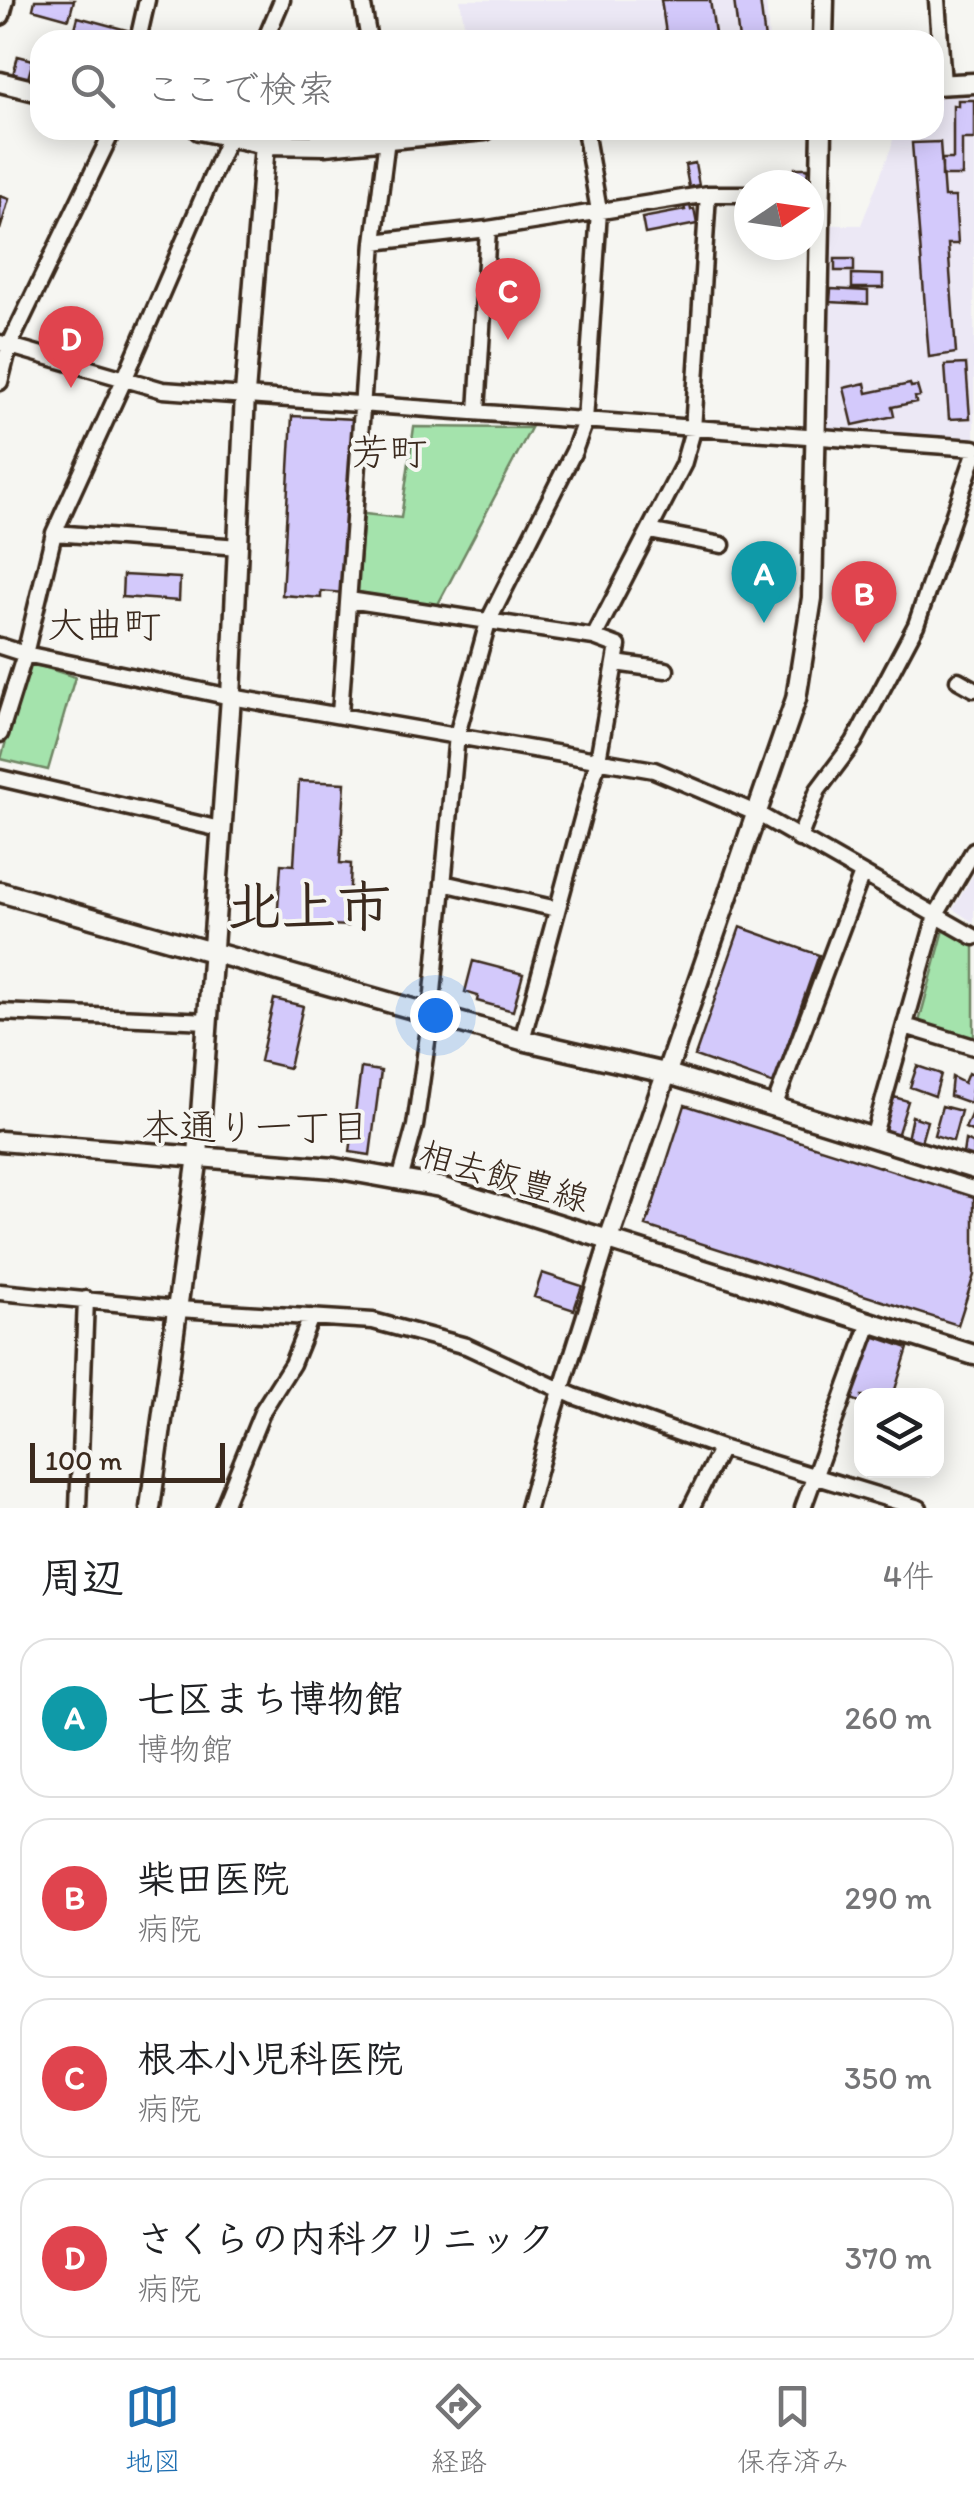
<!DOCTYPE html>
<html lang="ja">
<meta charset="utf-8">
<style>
:root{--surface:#fff;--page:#f2f2f2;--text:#202124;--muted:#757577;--line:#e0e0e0;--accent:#1f6fb2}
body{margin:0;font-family:Itim,"Klee One",sans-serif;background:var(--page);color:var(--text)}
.controls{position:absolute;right:30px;bottom:30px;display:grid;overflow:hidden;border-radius:20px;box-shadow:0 5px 25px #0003}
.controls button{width:90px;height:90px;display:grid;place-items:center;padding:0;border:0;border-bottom:2px solid var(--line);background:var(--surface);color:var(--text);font:50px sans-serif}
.compass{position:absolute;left:734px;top:170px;width:90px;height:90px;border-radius:50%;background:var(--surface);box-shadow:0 5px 25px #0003;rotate:77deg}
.scale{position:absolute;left:30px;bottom:25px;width:195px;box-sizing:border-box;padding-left:10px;border:5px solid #3b2a1e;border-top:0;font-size:28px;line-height:35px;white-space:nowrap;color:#3b2a1e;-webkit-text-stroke:8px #f6f6f2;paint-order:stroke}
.you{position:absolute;left:435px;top:1015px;width:35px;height:35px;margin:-25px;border:8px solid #fff;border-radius:50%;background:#1a73e8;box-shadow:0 0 0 15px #1a73e833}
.badge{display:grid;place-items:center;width:65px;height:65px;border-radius:50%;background:var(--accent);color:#fff;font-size:32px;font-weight:700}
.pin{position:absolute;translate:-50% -82px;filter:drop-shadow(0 2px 5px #0008)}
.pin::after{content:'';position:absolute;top:52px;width:35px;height:30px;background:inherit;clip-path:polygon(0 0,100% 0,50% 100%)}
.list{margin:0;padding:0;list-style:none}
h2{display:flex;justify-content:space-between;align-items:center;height:130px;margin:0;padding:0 40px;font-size:42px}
h2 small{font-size:32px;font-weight:400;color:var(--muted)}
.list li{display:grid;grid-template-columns:65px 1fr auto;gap:30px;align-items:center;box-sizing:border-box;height:160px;margin:0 20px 20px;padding:0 20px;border:2px solid var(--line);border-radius:30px}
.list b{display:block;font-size:38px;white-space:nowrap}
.list p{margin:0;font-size:32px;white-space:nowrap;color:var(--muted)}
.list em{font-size:32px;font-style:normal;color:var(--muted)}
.icon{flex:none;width:55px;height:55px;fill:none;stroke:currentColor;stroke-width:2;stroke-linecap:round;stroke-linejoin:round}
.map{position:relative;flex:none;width:974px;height:1508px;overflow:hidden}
.search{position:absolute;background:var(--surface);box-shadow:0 5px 25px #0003;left:30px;right:30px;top:30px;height:110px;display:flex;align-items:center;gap:25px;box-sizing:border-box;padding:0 35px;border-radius:30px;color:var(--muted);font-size:38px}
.sheet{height:850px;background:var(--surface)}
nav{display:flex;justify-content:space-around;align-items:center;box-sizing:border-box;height:140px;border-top:2px solid var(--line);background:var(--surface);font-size:28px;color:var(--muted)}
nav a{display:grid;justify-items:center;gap:5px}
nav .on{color:var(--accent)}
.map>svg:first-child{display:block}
.built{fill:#ece8f5}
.green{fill:#a4e3ac;stroke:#708665;stroke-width:2.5}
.building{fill:#d3c9fb;stroke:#3b2a1e;stroke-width:2.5}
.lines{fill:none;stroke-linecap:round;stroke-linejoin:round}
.minor-casing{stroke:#3b2a1e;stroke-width:21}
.tertiary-casing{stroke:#3b2a1e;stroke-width:25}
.secondary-casing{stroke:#3b2a1e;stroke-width:25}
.minor{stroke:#f6f6f2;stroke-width:14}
.tertiary{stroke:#f6f6f2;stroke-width:18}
.secondary{stroke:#f6f6f2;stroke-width:18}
.labels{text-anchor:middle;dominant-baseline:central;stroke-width:8;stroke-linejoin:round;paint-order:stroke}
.street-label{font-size:35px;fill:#3b2a1e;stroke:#f6f6f2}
.neighbourhood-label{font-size:38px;fill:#3b2a1e;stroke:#f6f6f2}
.town-label{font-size:55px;font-weight:bold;fill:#3b2a1e;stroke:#f6f6f2}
</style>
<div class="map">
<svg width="974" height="1508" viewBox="0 0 974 1508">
<rect width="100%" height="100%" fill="#f6f6f2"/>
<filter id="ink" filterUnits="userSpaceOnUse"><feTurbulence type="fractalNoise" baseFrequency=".01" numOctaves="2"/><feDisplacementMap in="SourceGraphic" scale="20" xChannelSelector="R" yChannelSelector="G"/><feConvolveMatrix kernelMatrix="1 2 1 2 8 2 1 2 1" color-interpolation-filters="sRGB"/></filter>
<g filter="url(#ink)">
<!-- built -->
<path class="built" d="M 460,0 L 766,0 L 769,40 L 467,40 Z
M 974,95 L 974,439 L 819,428 L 830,225 L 861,225 L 891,148 L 895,130 L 934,130 L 934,96 Z
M 974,873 L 974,923 L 953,909 Z"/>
<!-- green -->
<path class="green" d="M 414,427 L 531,428 L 437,606 L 357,592 L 364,514 L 401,518 Z
M 28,662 L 75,677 L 48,770 L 1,759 Z
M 945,926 L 974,945 L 974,1038 L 919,1022 Z"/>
<!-- building -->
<path class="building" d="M 35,0 L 74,0 L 69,19 L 33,9 Z
M 661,0 L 710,0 L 716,40 L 667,40 Z
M 734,0 L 760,0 L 765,40 L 739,40 Z
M 78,17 L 130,31 L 128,40 L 72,40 Z
M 18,56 L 33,60 L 27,82 L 12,78 Z
M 958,100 L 974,100 L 974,139 L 962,139 L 962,176 L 942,176 L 942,159 L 953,159 L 953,105 L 958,106 Z
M 940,142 L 944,197 L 955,197 L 958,244 L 948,244 L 956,353 L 929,357 L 912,143 Z
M 695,163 L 699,185 L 689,187 L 685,165 Z
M 795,168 L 808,168 L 806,185 L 795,185 Z
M 0,196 L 9,199 L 0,230 Z
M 690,205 L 691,210 L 694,209 L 697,224 L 645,234 L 642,218 L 685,210 L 684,206 Z
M 835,259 L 854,259 L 854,271 L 835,271 Z
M 852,274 L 883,275 L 883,288 L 852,288 Z
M 831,289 L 868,291 L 868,304 L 830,302 Z
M 966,364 L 970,418 L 949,419 L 945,365 Z
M 865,383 L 867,393 L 910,384 L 911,387 L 917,386 L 920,396 L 915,397 L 916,402 L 892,407 L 894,416 L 853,425 L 844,388 Z
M 292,416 L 355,419 L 345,593 L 321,591 L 321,598 L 282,595 Z
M 123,575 L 180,578 L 179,601 L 122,597 Z
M 299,781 L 345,783 L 340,863 L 351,864 L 348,926 L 277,922 L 281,864 L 294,865 Z
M 740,927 L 819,955 L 774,1084 L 695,1056 Z
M 473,961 L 523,974 L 513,1011 L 477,1001 L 478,996 L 465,992 Z
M 274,999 L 303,1006 L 289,1068 L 260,1061 Z
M 917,1066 L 941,1074 L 935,1096 L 910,1087 Z
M 361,1068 L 381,1071 L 370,1155 L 350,1152 Z
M 968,1073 L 974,1076 L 970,1103 L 950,1096 L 952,1077 L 964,1083 Z
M 894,1097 L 908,1101 L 897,1136 L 882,1133 Z
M 685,1105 L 974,1197 L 974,1275 L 958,1325 L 646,1226 Z
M 942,1106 L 961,1111 L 953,1141 L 934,1135 Z
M 974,1108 L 974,1132 L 965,1128 Z
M 912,1116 L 927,1121 L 919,1149 L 906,1144 Z
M 965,1140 L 974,1144 L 974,1164 L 962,1161 Z
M 542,1273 L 582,1286 L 574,1310 L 534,1297 Z
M 870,1335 L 908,1348 L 893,1396 L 862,1396 L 862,1403 L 849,1398 Z"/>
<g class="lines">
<!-- minor casing -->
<g class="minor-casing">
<path id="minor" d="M 362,0 L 369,40
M 937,0 L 943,84
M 138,40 L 147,0
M 265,40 L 282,0
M 374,242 L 488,229 L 708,194 L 749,194
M 0,343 L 163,390 L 974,448
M 0,382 L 9,346 L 113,130
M 477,412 L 488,229
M 649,531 L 722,545
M 54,533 L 239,547
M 349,600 L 594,637 L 618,646 L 598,760 L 522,1040
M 594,637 L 683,465 L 693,430 L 708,194
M 0,646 L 25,654 L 231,697 L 654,770 L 758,814 L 974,937
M 615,663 L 666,670
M 958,680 L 974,689
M 340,714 L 374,242 L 387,139 L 386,130
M 0,734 L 25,654 L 54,533 L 124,380 L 229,137
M 0,778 L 220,829
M 799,839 L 818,790 L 854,742 L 916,625 L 974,456
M 443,883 L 557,909
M 0,1012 L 209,1021
M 905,1026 L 974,1047
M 774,1107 L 862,874
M 873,1138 L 936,915 L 974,850
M 400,1180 L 415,1126 L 431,1014 L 457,735 L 488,622 L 574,451 L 585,421 L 599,211 L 585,130
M 0,1292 L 178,1309 L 373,1321 L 466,1346 L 574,1396 L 721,1448 L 919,1508
M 78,1508 L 86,1299
M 223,1508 L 263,1410 L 292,1364 L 311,1317
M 528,1508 L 554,1413 L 609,1239
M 691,1508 L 721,1448
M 803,1508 L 870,1323"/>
</g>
<!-- tertiary casing -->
<g class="tertiary-casing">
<path id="tertiary" d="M 823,40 L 824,0
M 0,82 L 40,92
M 934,85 L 974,83
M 199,130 L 265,144 L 325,145 L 485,130
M 0,892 L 522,1040 L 665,1073 L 974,1169
M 609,1239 L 796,699 L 812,598 L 822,130
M 150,1508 L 198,1156 L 231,697 L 245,394 L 265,144"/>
</g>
<!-- secondary casing -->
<g class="secondary-casing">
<path id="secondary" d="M 0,15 L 4,0
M 0,1141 L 334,1168 L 440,1187 L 974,1355"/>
</g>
<!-- minor -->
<use href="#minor" class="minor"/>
<!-- tertiary -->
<use href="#tertiary" class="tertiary"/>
<!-- secondary -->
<use href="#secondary" class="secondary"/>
</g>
</g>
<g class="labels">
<!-- street labels -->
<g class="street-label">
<text transform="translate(504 1176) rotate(16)">相去飯豊線</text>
</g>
<!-- neighbourhood labels -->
<g class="neighbourhood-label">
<text x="389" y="452">芳町</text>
<text x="104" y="625">大曲町</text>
<text x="255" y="1127">本通り一丁目</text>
</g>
<!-- town labels -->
<g class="town-label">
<text x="309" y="906">北上市</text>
</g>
</g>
</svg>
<div class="controls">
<button><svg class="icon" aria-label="layers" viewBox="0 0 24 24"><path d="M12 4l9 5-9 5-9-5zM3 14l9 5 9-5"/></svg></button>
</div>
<svg class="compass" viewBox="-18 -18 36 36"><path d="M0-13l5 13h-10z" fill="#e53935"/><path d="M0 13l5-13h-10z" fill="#757577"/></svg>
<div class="scale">100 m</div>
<div class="you"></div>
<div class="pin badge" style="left:764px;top:623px;background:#0f9aa8">A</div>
<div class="pin badge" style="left:864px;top:643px;background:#e0444e">B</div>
<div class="pin badge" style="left:508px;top:340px;background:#e0444e">C</div>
<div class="pin badge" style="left:71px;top:388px;background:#e0444e">D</div>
<div class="search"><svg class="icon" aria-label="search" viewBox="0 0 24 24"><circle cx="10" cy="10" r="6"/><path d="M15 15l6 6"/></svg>ここで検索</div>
</div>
<section class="sheet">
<h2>周辺<small>4件</small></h2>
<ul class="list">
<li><span class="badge" style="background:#0f9aa8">A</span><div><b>七区まち博物館</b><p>博物館</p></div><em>260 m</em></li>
<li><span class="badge" style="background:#e0444e">B</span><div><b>柴田医院</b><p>病院</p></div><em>290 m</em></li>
<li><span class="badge" style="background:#e0444e">C</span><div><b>根本小児科医院</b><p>病院</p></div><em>350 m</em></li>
<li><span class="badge" style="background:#e0444e">D</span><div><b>さくらの内科クリニック</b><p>病院</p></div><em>370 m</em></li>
</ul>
</section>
<nav>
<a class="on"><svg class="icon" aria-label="map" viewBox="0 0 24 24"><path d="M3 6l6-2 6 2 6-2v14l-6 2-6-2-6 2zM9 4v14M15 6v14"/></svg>地図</a>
<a><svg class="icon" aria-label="directions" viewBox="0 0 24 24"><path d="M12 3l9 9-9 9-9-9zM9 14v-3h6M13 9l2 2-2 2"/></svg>経路</a>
<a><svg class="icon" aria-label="saved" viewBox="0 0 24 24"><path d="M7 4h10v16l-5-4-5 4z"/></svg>保存済み</a>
</nav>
